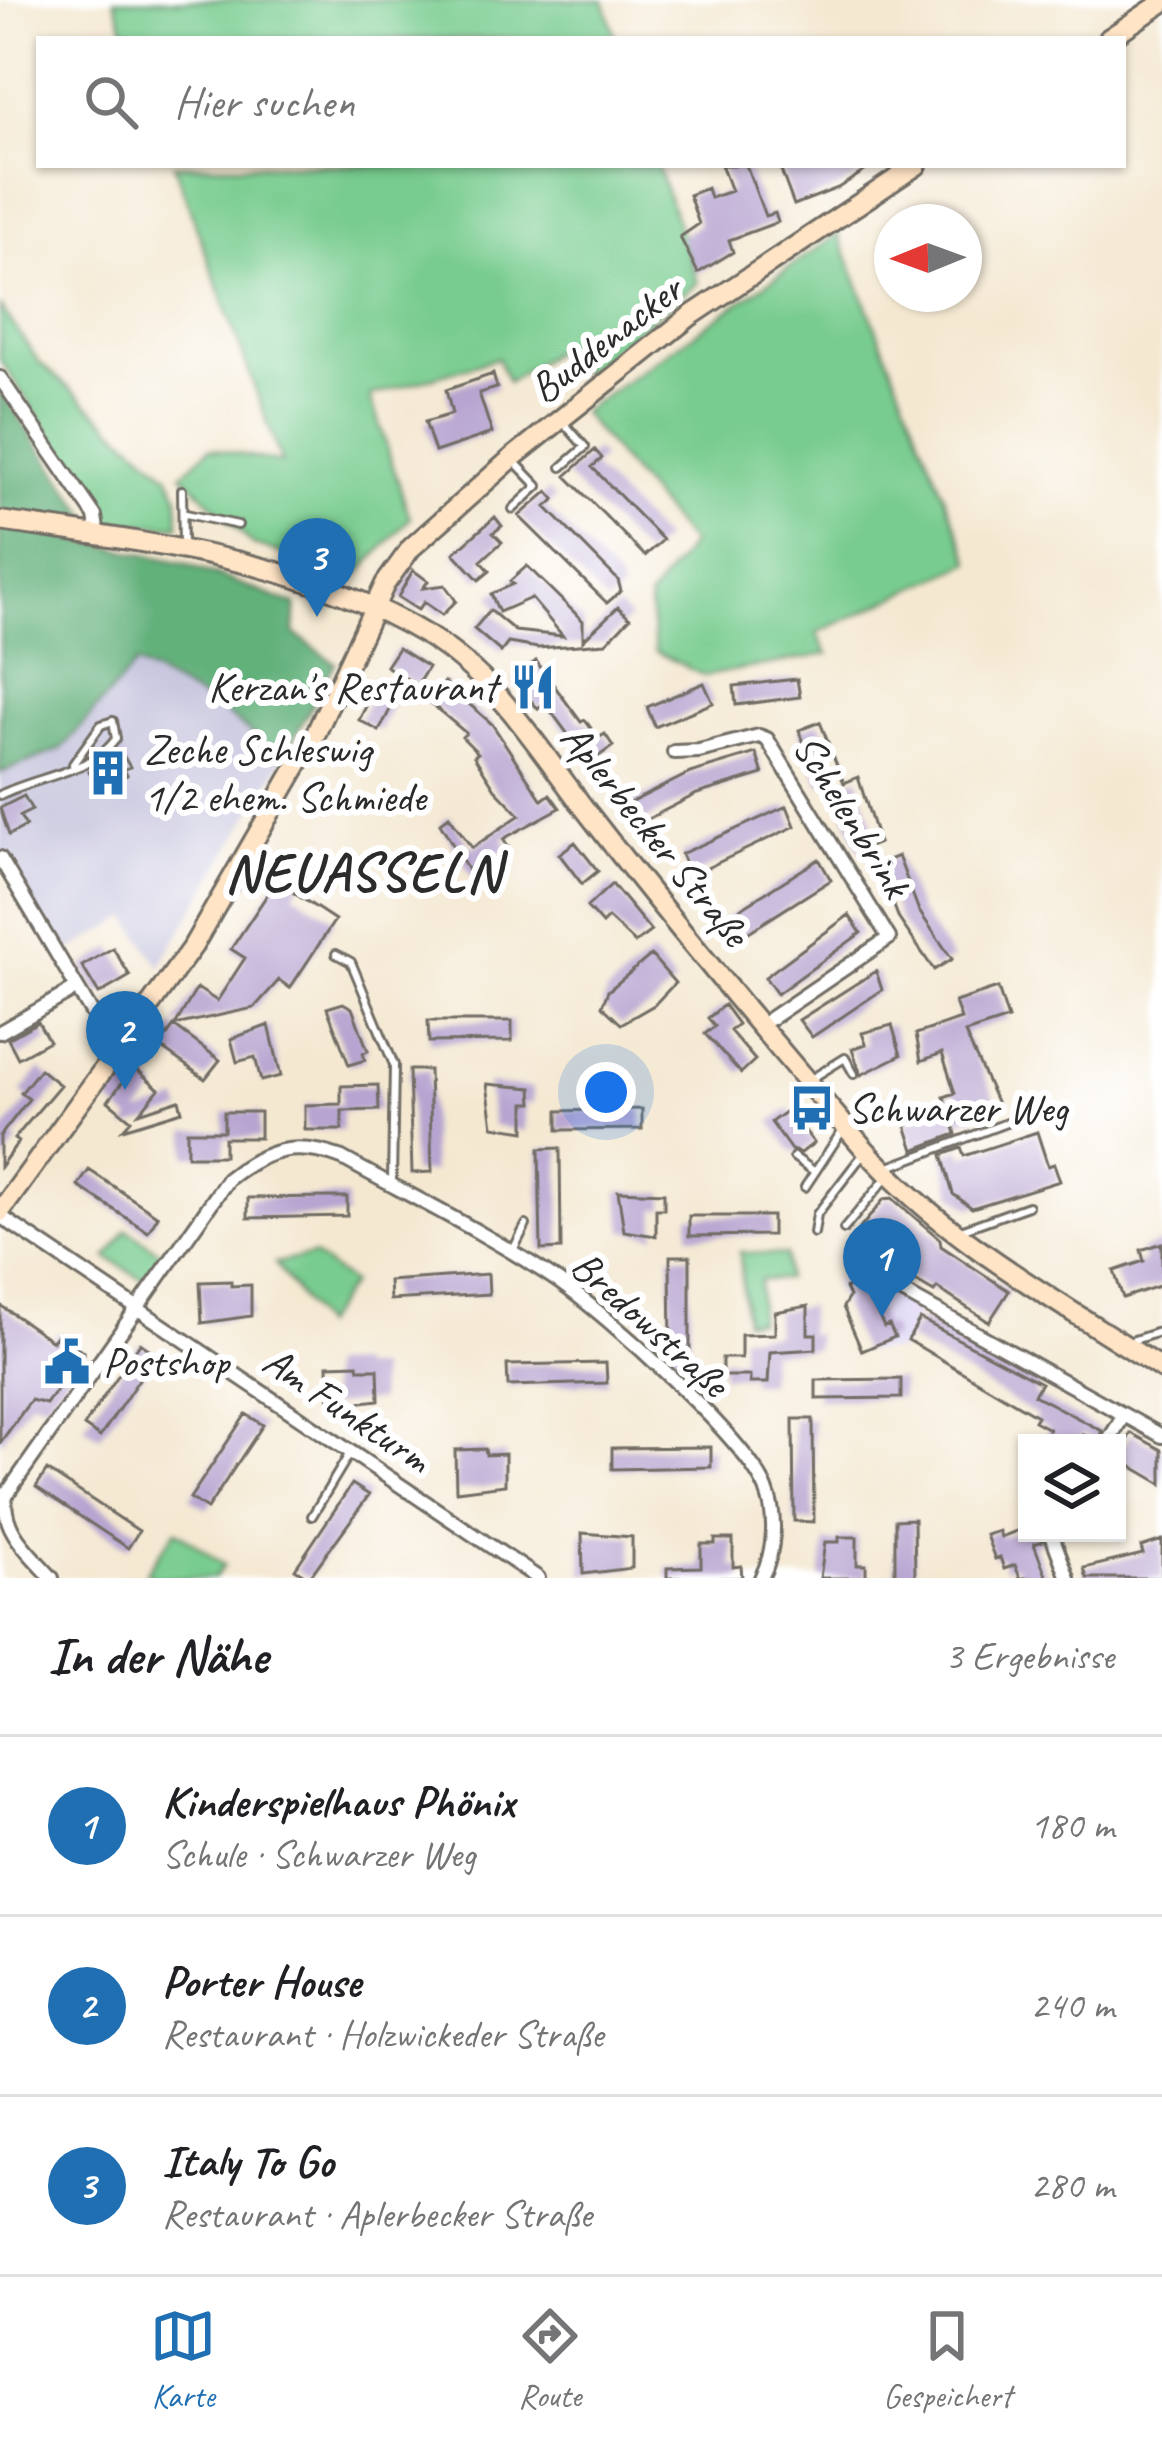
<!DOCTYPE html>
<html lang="de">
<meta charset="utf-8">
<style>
:root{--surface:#fff;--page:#f6f6f6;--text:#202124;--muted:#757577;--line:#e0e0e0;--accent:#1f6fb2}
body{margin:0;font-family:Caveat,sans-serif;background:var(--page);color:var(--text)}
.controls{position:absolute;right:36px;bottom:36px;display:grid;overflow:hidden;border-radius:0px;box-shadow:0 3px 9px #0004}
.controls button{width:108px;height:108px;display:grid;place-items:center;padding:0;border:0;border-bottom:3px solid var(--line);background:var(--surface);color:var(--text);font:60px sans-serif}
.compass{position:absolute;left:874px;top:204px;width:108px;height:108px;border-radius:50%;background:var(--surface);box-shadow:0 3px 9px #0004;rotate:269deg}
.you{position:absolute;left:606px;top:1092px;width:42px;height:42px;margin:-30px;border:9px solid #fff;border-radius:50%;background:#1a73e8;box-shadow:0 0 0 18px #1a73e833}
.badge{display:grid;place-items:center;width:78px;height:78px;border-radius:50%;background:var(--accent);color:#fff;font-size:39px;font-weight:700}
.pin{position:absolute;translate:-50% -99px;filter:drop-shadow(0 3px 6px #0008)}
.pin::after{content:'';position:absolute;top:63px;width:42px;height:36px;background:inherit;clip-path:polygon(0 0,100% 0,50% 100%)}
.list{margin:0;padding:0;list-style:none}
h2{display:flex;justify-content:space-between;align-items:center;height:156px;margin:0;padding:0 48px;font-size:51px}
h2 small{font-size:39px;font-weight:400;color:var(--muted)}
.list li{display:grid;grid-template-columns:78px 1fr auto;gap:36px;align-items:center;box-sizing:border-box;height:180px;padding:0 48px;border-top:3px solid var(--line)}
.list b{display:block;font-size:45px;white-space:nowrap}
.list p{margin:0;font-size:39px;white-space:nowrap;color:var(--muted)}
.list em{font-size:39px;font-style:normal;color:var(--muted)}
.icon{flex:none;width:66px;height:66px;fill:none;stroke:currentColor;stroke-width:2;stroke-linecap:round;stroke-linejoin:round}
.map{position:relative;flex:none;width:1162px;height:1578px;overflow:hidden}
.search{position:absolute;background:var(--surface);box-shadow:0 3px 9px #0004;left:36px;right:36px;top:36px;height:132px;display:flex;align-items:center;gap:30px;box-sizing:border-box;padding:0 42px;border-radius:0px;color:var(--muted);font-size:45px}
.sheet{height:696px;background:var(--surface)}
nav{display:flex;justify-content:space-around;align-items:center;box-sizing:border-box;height:168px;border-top:3px solid var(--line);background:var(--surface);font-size:33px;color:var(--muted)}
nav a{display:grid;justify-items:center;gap:6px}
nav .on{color:var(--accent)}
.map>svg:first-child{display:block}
.built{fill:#ded5f5}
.industrial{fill:#c3c1db}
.green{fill:#78cc8f;stroke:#527c5d;stroke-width:3}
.forest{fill:#62b07a;stroke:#466e52;stroke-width:3}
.building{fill:#b7a4d0}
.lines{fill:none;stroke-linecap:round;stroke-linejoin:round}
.service-casing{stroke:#716d65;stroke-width:12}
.minor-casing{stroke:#716d65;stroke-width:18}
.secondary-casing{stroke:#716d65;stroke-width:24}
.service{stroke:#fff;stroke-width:6}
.minor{stroke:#fff;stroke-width:12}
.secondary{stroke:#ffe4c6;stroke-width:18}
.labels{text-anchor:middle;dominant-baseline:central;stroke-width:12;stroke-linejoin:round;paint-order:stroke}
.street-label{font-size:42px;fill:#2b2b2b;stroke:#fff}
.poi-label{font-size:42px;fill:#2b2b2b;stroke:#fff;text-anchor:start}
.district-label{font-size:54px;font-weight:bold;letter-spacing:3px;fill:#2b2b2b;stroke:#fff}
</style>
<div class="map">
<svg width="1162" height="1578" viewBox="0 0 1162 1578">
<rect width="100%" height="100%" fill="#fff"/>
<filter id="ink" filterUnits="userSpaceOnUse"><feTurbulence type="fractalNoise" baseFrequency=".00833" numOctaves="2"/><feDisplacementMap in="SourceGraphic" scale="24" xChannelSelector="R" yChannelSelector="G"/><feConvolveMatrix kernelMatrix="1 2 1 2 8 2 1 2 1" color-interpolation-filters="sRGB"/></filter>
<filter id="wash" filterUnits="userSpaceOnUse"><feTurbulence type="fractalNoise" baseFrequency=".004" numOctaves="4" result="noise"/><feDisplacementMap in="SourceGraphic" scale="48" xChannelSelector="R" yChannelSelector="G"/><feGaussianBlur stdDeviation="2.7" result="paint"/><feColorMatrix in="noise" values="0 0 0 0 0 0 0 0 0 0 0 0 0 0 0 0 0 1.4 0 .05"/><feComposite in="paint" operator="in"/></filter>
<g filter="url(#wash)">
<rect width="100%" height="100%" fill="#f4e8d1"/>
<!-- built -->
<path class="built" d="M 859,1269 L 919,1309 L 901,1351 L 862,1351 L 832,1281 Z"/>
<!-- industrial -->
<path class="industrial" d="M 136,663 L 221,709 L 283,759 L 160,967 L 128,917 L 68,952 L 63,964 L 0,858 L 0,773 L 61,749 Z"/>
<!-- green -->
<path class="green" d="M 114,0 L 604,0 L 616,39 L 128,39 Z
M 174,165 L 657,165 L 698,283 L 581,374 L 568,342 L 508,382 L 497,358 L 370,396 L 410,518 L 358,575 L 253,545 L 182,474 L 210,448 L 282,463 Z
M 838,234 L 971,562 L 817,633 L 828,654 L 704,676 L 655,651 L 649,598 L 691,544 L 581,412 Z
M 0,306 L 39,362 L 168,475 L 178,495 L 179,526 L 110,523 L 0,360 Z
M 127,1229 L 164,1255 L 146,1281 L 107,1258 Z
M 740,1252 L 786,1255 L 786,1279 L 760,1280 L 758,1320 L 745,1321 Z
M 313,1255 L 351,1283 L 321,1326 L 275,1263 Z
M 176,1530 L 224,1565 L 215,1578 L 155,1578 L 146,1572 Z"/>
<!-- forest -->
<path class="forest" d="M 0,390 L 90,519 L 87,525 L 0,512 Z
M 0,523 L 185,563 L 296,605 L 294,633 L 335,663 L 283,759 L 221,709 L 136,664 L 61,749 L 0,773 Z"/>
<g id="blocks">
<!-- building -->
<path class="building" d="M 721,165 L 746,165 L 765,216 L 775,213 L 778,222 L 729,240 L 733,252 L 698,273 L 680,237 L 699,224 L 689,195 L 707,188 L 710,198 L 731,191 Z
M 779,165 L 874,165 L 838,188 L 794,205 Z
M 493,374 L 497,388 L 479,393 L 492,433 L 435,452 L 425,422 L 452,414 L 446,390 Z
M 595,450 L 602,458 L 592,467 L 663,540 L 645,556 L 566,476 Z
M 548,491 L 555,499 L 546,507 L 618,580 L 621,591 L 607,603 L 519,516 Z
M 495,517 L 502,526 L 493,533 L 502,542 L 481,561 L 490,571 L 479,580 L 454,553 Z
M 527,566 L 583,621 L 583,640 L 618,607 L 630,618 L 606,643 L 538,648 L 508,643 L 501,652 L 474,629 L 490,610 L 515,631 L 563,636 L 531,598 L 499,612 L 491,594 L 513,584 L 510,581 Z
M 413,570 L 428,581 L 423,588 L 445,585 L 456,601 L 442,615 L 424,602 L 418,610 L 398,597 Z
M 398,648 L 428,667 L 417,685 L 386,666 Z
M 536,661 L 581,722 L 585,720 L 598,738 L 605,734 L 613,746 L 589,763 L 545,703 L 538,709 L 513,679 Z
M 797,679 L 800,697 L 736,705 L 734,686 Z
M 444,682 L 492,724 L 542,800 L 550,794 L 560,808 L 503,839 L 508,847 L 473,879 L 440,823 L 449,816 L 472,848 L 520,815 L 495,789 L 474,756 L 478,753 L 462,737 L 466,733 L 428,701 Z
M 704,683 L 713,703 L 655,727 L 647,707 Z
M 375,689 L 395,700 L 379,731 L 359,720 Z
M 820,722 L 844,783 L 858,777 L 879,843 L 859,851 L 832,780 L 821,785 L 799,730 Z
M 121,752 L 130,767 L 124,770 L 127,775 L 100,791 L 89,771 Z
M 756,753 L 763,774 L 697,794 L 636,825 L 626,805 L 690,773 Z
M 24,796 L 32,810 L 20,816 L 26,826 L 9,835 L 0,808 Z
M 787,806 L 795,826 L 690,876 L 681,854 Z
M 575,842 L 598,871 L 582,884 L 559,854 Z
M 293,856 L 310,868 L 294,893 L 335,920 L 290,988 L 279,980 L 254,1008 L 175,1025 L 197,988 L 217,1001 L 245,958 L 231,949 Z
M 898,856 L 919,911 L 952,959 L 934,970 L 899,919 L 878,864 Z
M 819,859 L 831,880 L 733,942 L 721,921 Z
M 612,884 L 651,931 L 635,943 L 608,918 L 602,924 L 587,907 Z
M 849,915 L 861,933 L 777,994 L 765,977 Z
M 113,948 L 130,976 L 99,994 L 82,966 Z
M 651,955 L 675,983 L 654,1005 L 621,1024 L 602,1006 L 608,991 Z
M 876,971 L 882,990 L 812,1037 L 799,1020 Z
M 998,988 L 1008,1019 L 965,1033 L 999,1108 L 953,1123 L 956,1134 L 914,1150 L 905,1122 L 948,1107 L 944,1097 L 955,1093 L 942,1053 L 921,1061 L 916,1034 L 961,1019 L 955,1002 Z
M 343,1003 L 352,1008 L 368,1051 L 363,1053 L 365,1060 L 349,1065 L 327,1008 Z
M 724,1005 L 738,1024 L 730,1031 L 755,1060 L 741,1073 L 705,1034 L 715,1026 L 708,1018 Z
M 428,1021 L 512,1021 L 512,1041 L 429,1042 Z
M 38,1022 L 49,1041 L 18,1058 L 8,1039 Z
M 269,1025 L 281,1076 L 261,1081 L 255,1057 L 237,1062 L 231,1039 Z
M 892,1025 L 901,1055 L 861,1075 L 852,1049 L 866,1044 L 862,1033 Z
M 174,1026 L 220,1060 L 205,1079 L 159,1046 Z
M 134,1067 L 159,1089 L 139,1113 L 179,1100 L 182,1111 L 123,1129 L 131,1120 L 108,1101 Z
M 40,1069 L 60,1085 L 14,1139 L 18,1142 L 0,1167 L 0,1136 L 29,1099 L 21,1093 Z
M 409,1070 L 429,1070 L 432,1172 L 412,1173 Z
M 487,1084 L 532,1088 L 533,1103 L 525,1103 L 525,1131 L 493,1126 Z
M 378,1085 L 379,1110 L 342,1111 L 342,1130 L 305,1130 L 305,1105 L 341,1104 L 341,1086 Z
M 642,1109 L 642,1129 L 558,1130 L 558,1111 Z
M 789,1109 L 814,1143 L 801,1153 L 791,1150 L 771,1122 Z
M 224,1112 L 260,1112 L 260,1138 L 224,1138 L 224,1156 L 187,1156 L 187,1131 L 224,1131 Z
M 1037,1132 L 1048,1166 L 1054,1164 L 1060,1181 L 972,1208 L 953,1194 L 942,1155 L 961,1148 L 964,1156 Z
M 560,1148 L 561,1249 L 541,1250 L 539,1149 Z
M 89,1170 L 158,1216 L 148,1232 L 78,1186 Z
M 618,1191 L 664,1193 L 664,1209 L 656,1209 L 656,1236 L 624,1231 Z
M 330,1197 L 347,1197 L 347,1216 L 248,1218 L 248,1198 Z
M 892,1198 L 940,1239 L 941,1246 L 1009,1291 L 989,1322 L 937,1288 L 934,1292 L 908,1277 L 857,1232 L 884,1199 Z
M 689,1216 L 772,1216 L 772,1235 L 689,1236 Z
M 1162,1243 L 1162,1285 L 1123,1298 L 1114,1271 L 1144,1261 L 1141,1250 Z
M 670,1256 L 690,1256 L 690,1358 L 671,1358 Z
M 488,1274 L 489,1294 L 390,1300 L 389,1281 Z
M 231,1281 L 231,1286 L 251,1285 L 251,1316 L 202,1323 L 200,1282 Z
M 863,1284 L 884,1327 L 889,1325 L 895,1337 L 862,1351 L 843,1307 L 849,1297 L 845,1288 Z
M 0,1305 L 52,1341 L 58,1333 L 84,1352 L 46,1404 L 31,1400 L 0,1443 Z
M 808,1306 L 808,1334 L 816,1334 L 816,1349 L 770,1352 L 768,1383 L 750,1383 L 750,1376 L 722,1376 L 722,1358 L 741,1358 L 741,1335 L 775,1334 L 775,1312 Z
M 920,1319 L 1041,1383 L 1034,1395 L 1102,1431 L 1097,1442 L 1083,1434 L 1078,1443 L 1041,1443 L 1049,1429 L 1034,1421 L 1037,1416 L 908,1340 Z
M 140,1343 L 156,1354 L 100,1437 L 84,1426 Z
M 606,1363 L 607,1383 L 508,1386 L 507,1365 Z
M 358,1364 L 359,1369 L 378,1369 L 379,1400 L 329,1406 L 328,1365 Z
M 901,1379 L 901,1398 L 816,1399 L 816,1380 Z
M 246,1414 L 263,1425 L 207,1509 L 190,1498 Z
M 793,1419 L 813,1419 L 814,1522 L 794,1521 Z
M 1131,1433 L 1162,1450 L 1162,1484 L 1126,1463 L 1117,1479 L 1117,1458 Z
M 711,1447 L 711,1467 L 612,1469 L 612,1448 Z
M 485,1449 L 486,1455 L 505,1454 L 505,1485 L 456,1491 L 455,1450 Z
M 47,1470 L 139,1531 L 128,1548 L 36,1487 Z
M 352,1484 L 369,1495 L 309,1578 L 295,1569 Z
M 914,1519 L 915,1578 L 895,1578 L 895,1520 Z
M 1027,1527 L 1027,1533 L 1041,1533 L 1043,1541 L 1034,1544 L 1047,1578 L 1020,1578 L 1015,1565 L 1004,1569 L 1000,1557 L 995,1559 L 986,1535 L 999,1531 L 1001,1537 Z
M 582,1533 L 632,1537 L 632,1568 L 583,1574 Z
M 839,1537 L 857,1537 L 857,1565 L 866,1565 L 866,1578 L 820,1578 L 825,1542 L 839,1542 Z
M 715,1539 L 733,1539 L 733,1567 L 741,1566 L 742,1578 L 667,1578 L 667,1568 L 701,1567 L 701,1544 L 715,1544 Z
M 1162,1540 L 1162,1578 L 1087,1578 L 1084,1568 L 1143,1554 L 1141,1547 Z"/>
</g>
</g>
<g filter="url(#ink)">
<use href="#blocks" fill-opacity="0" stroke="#716d65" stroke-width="3"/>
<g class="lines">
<!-- service casing -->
<g class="service-casing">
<path id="service" d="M 562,467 L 585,447 L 563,422
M 182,490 L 183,545
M 513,509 L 538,486 L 514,461
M 186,514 L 238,525
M 0,795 C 35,777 92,772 116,739 L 113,721 L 101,725 L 73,764
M 336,954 L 351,962 L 394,1065 L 392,1182
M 811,1079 L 845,1058 L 854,1074
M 794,1157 L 815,1172
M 889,1167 L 1025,1116
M 805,1187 L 844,1128
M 844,1229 L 888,1176
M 958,1231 L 1028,1206
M 814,1233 L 817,1214 L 864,1153
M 513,1250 L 526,1225
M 1131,1341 L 1162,1331
M 312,1516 L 350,1453"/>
</g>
<!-- minor casing -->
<g class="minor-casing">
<path id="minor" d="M 0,378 L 95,516 L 98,536
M 674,752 L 699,751 L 759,736 L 767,739 L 889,938 L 761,1025
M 0,858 L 108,1040 L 120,1051
M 0,1032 L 77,988
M 0,1216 L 538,1578
M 904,1293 L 1162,1436
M 1107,1443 L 1124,1415
M 1051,1533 L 1068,1578
M 52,1578 C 31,1554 0,1530 6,1495 L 228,1179 C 266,1149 296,1141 342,1158 C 414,1198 490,1235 558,1281 C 607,1315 745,1438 766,1489 C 777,1517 775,1552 761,1578"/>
</g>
<!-- secondary casing -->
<g class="secondary-casing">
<path id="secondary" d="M 1108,39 L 1162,3
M 0,521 C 144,542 301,559 428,636 C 500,680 540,752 591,817 C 678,929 770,1039 863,1147 C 944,1240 1060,1302 1162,1369
M 0,1212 L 193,946 L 316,733 L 385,584 L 411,548 L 512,458 L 689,317 L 917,165"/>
</g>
<!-- service -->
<use href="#service" class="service"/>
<!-- minor -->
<use href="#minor" class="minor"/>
<!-- secondary -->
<use href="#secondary" class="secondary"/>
</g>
</g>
<!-- icons -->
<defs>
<g id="restaurant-bare" transform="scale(3.6)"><path d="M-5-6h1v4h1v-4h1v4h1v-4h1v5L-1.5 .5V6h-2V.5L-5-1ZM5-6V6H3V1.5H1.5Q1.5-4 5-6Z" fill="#1f6fb2" stroke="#fff" stroke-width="2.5" paint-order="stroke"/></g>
<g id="building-bare" transform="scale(3.6)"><path d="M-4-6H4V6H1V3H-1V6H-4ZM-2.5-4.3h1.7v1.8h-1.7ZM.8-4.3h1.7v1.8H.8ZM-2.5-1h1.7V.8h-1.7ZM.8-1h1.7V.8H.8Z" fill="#1f6fb2" stroke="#fff" stroke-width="2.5" paint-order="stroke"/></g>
<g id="bus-bare" transform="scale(3.6)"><path d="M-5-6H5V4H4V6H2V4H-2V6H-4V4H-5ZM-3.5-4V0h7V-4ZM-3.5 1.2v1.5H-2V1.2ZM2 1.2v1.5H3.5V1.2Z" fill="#1f6fb2" stroke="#fff" stroke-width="2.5" paint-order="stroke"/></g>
<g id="civic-bare" transform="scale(3.6)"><path d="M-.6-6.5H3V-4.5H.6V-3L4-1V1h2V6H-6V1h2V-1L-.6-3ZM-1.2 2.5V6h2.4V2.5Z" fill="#1f6fb2" stroke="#fff" stroke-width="2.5" paint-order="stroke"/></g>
</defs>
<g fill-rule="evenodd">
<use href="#restaurant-bare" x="533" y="687"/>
<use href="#building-bare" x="108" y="773"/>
<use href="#bus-bare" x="812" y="1108"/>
<use href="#civic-bare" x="67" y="1362"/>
</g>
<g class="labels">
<!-- street labels -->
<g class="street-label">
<text transform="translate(606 339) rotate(-38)">Buddenacker</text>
<text transform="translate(852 816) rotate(58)">Schelenbrink</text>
<text transform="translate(655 835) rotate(51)">Aplerbecker Straße</text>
<text transform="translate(650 1324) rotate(42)">Bredowstraße</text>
<text transform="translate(347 1410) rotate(34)">Am Funkturm</text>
</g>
<!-- poi labels -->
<g class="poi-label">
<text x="497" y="687" text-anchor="end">Kerzan's Restaurant</text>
<text x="144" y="749">Zeche Schleswig<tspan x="144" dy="48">1/2 ehem. Schmiede</tspan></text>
<text x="848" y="1108">Schwarzer Weg</text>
<text x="103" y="1362">Postshop</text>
</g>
<!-- district labels -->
<g class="district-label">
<text x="364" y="872">NEUASSELN</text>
</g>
</g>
</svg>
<div class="controls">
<button><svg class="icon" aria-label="layers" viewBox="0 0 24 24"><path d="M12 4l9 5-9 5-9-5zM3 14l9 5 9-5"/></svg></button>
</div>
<svg class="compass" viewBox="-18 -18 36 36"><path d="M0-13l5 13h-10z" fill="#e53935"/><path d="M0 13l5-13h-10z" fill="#757577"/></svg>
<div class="you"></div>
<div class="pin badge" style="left:882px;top:1317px">1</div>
<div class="pin badge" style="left:125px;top:1090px">2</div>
<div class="pin badge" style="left:317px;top:617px">3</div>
<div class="search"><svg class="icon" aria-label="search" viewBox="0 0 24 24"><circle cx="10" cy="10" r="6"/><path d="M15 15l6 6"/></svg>Hier suchen</div>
</div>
<section class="sheet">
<h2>In der Nähe<small>3 Ergebnisse</small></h2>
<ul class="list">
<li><span class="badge">1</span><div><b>Kinderspielhaus Phönix</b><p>Schule · Schwarzer Weg</p></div><em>180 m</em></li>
<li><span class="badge">2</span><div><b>Porter House</b><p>Restaurant · Holzwickeder Straße</p></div><em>240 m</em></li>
<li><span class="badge">3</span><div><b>Italy To Go</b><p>Restaurant · Aplerbecker Straße</p></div><em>280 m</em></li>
</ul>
</section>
<nav>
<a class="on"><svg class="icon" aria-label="map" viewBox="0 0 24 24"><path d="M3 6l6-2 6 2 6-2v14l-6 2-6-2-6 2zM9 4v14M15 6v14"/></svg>Karte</a>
<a><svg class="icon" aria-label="directions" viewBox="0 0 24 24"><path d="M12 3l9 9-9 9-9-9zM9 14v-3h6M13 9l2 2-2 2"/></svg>Route</a>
<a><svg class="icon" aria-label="saved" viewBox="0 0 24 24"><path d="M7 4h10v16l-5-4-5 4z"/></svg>Gespeichert</a>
</nav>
